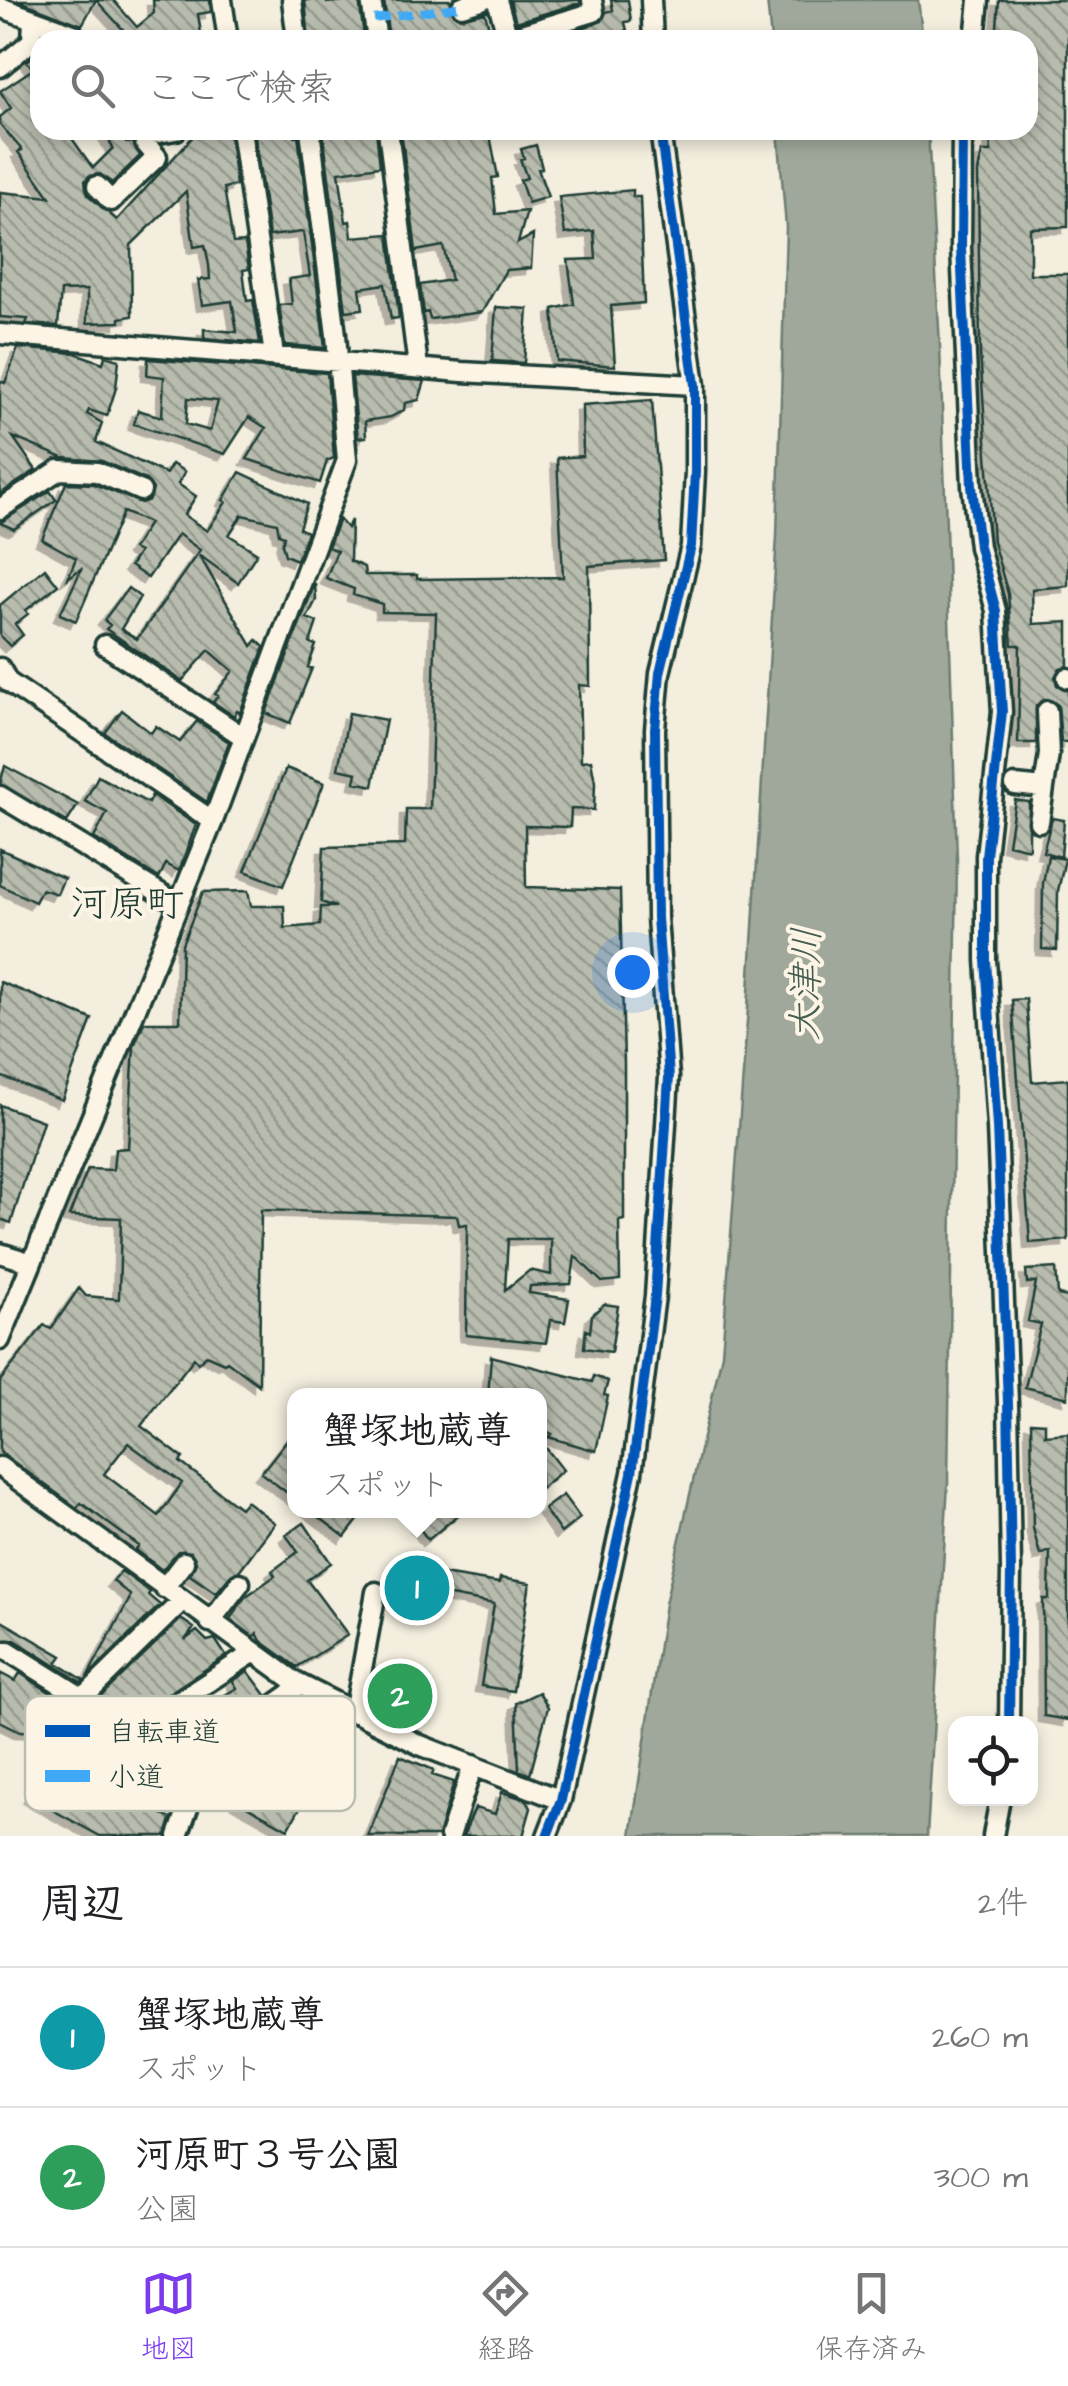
<!DOCTYPE html>
<html lang="ja">
<meta charset="utf-8">
<style>
:root{--surface:#fff;--page:#f6f6f6;--text:#202124;--muted:#757577;--line:#e0e0e0;--accent:#7c3aed}
body{margin:0;font-family:"Architects Daughter","Klee One",sans-serif;background:var(--page);color:var(--text)}
.controls{position:absolute;right:30px;bottom:30px;display:grid;overflow:hidden;border-radius:20px;box-shadow:0 5px 15px #0003}
.controls button{width:90px;height:90px;display:grid;place-items:center;padding:0;border:0;border-bottom:2px solid var(--line);background:var(--surface);color:var(--text);font:50px sans-serif}
.you{position:absolute;left:632px;top:972px;width:35px;height:35px;margin:-25px;border:8px solid #fff;border-radius:50%;background:#1a73e8;box-shadow:0 0 0 15px #1a73e833}
.badge{display:grid;place-items:center;width:65px;height:65px;border-radius:50%;background:var(--accent);color:#fff;font-size:32px;font-weight:700}
.pin{position:absolute;translate:-50% -50%;border:5px solid #fff;box-shadow:0 2px 10px #0006}
.popup{position:absolute;left:287px;top:1388px;width:260px;height:130px;box-sizing:border-box;display:grid;place-content:center;border-radius:20px;background:var(--surface);filter:drop-shadow(0 2px 8px #0005);font-size:32px;white-space:nowrap;color:var(--muted)}
.popup b{font-size:38px;color:var(--text)}
.popup::after{content:'';position:absolute;left:50%;top:100%;margin-left:-20px;border:20px solid transparent;border-top-color:var(--surface)}
.list{margin:0;padding:0;list-style:none}
h2{display:flex;justify-content:space-between;align-items:center;height:130px;margin:0;padding:0 40px;font-size:42px}
h2 small{font-size:32px;font-weight:400;color:var(--muted)}
.list li{display:grid;grid-template-columns:65px 1fr auto;gap:30px;align-items:center;box-sizing:border-box;height:140px;padding:0 40px;border-top:2px solid var(--line)}
.list b{display:block;font-size:38px;white-space:nowrap}
.list p{margin:0;font-size:32px;white-space:nowrap;color:var(--muted)}
.list em{font-size:32px;font-style:normal;color:var(--muted)}
.icon{flex:none;width:55px;height:55px;fill:none;stroke:currentColor;stroke-width:2;stroke-linecap:round;stroke-linejoin:round}
.map{position:relative;flex:none;width:1068px;height:1836px;overflow:hidden}
.search{position:absolute;background:var(--surface);box-shadow:0 5px 15px #0003;left:30px;right:30px;top:30px;height:110px;display:flex;align-items:center;gap:25px;box-sizing:border-box;padding:0 35px;border-radius:30px;color:var(--muted);font-size:38px}
.sheet{height:410px;background:var(--surface)}
nav{display:flex;justify-content:space-around;align-items:center;box-sizing:border-box;height:140px;border-top:2px solid var(--line);background:var(--surface);font-size:28px;color:var(--muted)}
nav a{display:grid;justify-items:center;gap:5px}
nav .on{color:var(--accent)}
.map>svg:first-child{display:block}
.green{fill:#d0d1c2;stroke:#78877b;stroke-width:2.5}
.water{fill:#a0a89b;stroke:#6c7d72;stroke-width:2.5}
.building{fill:url(#building-back-hatch);stroke:#1f3d34;stroke-width:2.5;fill-rule:evenodd;filter:url(#shadow)}
.lines{fill:none;stroke-linecap:round;stroke-linejoin:round}
.minor-casing{stroke:#1f3d34;stroke-width:25}
.minor{stroke:#fcf5e5;stroke-width:18}
.quiet{stroke:#3fa9f5;stroke-width:8;stroke-dasharray:15 8;stroke-linecap:butt}
.cycleway-casing{stroke:#fcf5e5;stroke-width:16}
.cycleway{stroke:#0057b8;stroke-width:10}
.labels{text-anchor:middle;dominant-baseline:central;stroke-width:8;stroke-linejoin:round;paint-order:stroke}
.neighbourhood-label{font-size:38px;fill:#1f3d34;stroke:#fcf5e5}
.water-label{font-size:38px;font-style:italic;fill:#465d53;stroke:#fcf5e5}
.key{fill:#fcf5e5;stroke:#babeb0;stroke-width:2.5}
.key-label{font-size:28px;fill:#1f3d34}
</style>
<div class="map">
<svg width="1068" height="1836" viewBox="0 0 1068 1836">
<defs>
<pattern id="building-back-hatch" width="6" height="6" patternUnits="userSpaceOnUse" patternTransform="scale(2.5)"><rect width="6" height="6" fill="#b8bcae"/><path d="M-1 5l2 2M0 0l6 6M5-1l2 2" fill="none" stroke="#959a8e"/></pattern>
<filter id="shadow"><feDropShadow dx="-6" dy="6" stdDeviation="0" flood-color="#0004"/></filter>
</defs>
<rect width="100%" height="100%" fill="#f3eede"/>
<filter id="ink" filterUnits="userSpaceOnUse"><feTurbulence type="fractalNoise" baseFrequency=".01" numOctaves="2"/><feDisplacementMap in="SourceGraphic" scale="20" xChannelSelector="R" yChannelSelector="G"/><feConvolveMatrix kernelMatrix="1 2 1 2 8 2 1 2 1" color-interpolation-filters="sRGB"/></filter>
<g filter="url(#ink)">
<!-- green -->
<path class="green" d="M 376,1669 L 423,1677 L 415,1726 C 389,1709 373,1702 376,1669 Z"/>
<!-- water -->
<path class="water" d="M 767,0 L 918,0 L 923,40 L 771,40 Z
M 778,130 L 928,130 L 940,346 L 957,859 L 948,1483 L 927,1836 L 631,1836 L 665,1604 L 722,1354 L 748,1008 L 777,536 L 786,227 Z"/>
<!-- building -->
<path class="building" d="M 17,0 L 113,0 L 137,27 L 154,13 L 153,0 L 210,0 L 211,12 L 198,14 L 202,40 L 122,40 L 128,35 L 96,0 L 82,25 Z
M 305,0 L 327,0 L 327,3 L 359,0 L 364,36 L 309,40 Z
M 384,0 L 451,0 L 450,10 L 460,18 L 485,12 L 489,28 L 483,29 L 487,40 L 389,40 Z
M 510,0 L 580,0 L 580,3 L 516,22 Z
M 611,0 L 628,0 L 631,21 L 625,22 L 629,40 L 548,40 L 602,21 L 606,12 L 613,10 Z
M 999,0 L 1068,0 L 1068,227 L 1030,228 L 1030,274 L 1068,274 L 1068,586 L 1032,589 L 1033,624 L 1068,622 L 1068,666 L 1060,668 L 1055,677 L 1057,685 L 1068,690 L 1068,742 L 1061,742 L 1058,705 L 1047,699 L 1036,706 L 1036,743 L 1018,743 L 1020,645 L 1012,645 L 1008,594 L 993,542 L 980,352 L 978,172 L 982,152 L 991,152 L 990,132 L 1028,132 L 1033,103 L 1028,103 L 1028,40 L 996,40 Z
M 39,51 L 40,130 L 66,130 L 93,168 L 113,148 L 103,130 L 119,130 L 126,143 L 133,142 L 140,156 L 112,183 L 100,174 L 89,176 L 85,181 L 88,195 L 117,220 L 198,131 L 229,130 L 236,185 L 224,188 L 233,243 L 245,242 L 249,269 L 243,270 L 247,301 L 253,300 L 260,343 L 204,338 L 204,329 L 237,332 L 232,301 L 202,305 L 198,280 L 210,279 L 209,265 L 205,245 L 194,247 L 186,191 L 131,245 L 132,316 L 120,318 L 120,322 L 87,323 L 87,290 L 61,291 L 58,326 L 26,324 L 28,319 L 0,317 L 0,192 L 50,197 L 18,152 L 22,150 L 0,124 L 0,117 L 11,108 L 0,91 L 33,69 L 27,61 Z
M 254,130 L 294,130 L 295,136 L 298,135 L 325,348 L 285,345 L 279,305 L 292,304 L 289,279 L 310,276 L 303,232 L 269,236 Z
M 376,130 L 380,166 L 339,172 L 346,222 L 350,221 L 352,237 L 389,234 L 399,318 L 391,319 L 385,284 L 360,288 L 363,309 L 346,311 L 323,131 Z
M 401,130 L 489,130 L 498,177 L 492,178 L 496,214 L 527,211 L 518,243 L 533,235 L 531,268 L 506,270 L 482,312 L 430,319 L 428,312 L 424,313 L 420,285 L 451,280 L 443,246 L 416,251 Z
M 536,145 L 542,168 L 538,169 L 548,197 L 528,203 L 520,180 L 527,178 L 520,159 L 524,158 L 521,149 Z
M 633,190 L 633,197 L 640,197 L 644,303 L 611,306 L 615,366 L 557,361 L 553,309 L 574,304 L 568,260 L 596,259 L 594,231 L 565,234 L 559,197 Z
M 496,307 L 528,309 L 524,363 L 492,361 Z
M 18,348 L 75,353 L 103,363 L 105,356 L 119,360 L 116,388 L 107,416 L 89,410 L 87,414 L 102,423 L 96,442 L 166,474 L 172,464 L 185,472 L 178,484 L 196,496 L 184,515 L 207,531 L 226,502 L 223,500 L 240,472 L 307,504 L 299,528 L 307,532 L 297,560 L 285,555 L 282,544 L 284,536 L 279,534 L 277,523 L 242,515 L 229,535 L 257,553 L 238,583 L 199,555 L 252,646 L 257,640 L 264,647 L 240,713 L 237,711 L 234,716 L 213,702 L 218,696 L 215,694 L 233,671 L 209,650 L 182,681 L 106,629 L 110,625 L 104,620 L 128,588 L 140,597 L 121,629 L 137,639 L 200,550 L 178,534 L 148,578 L 130,566 L 139,552 L 133,549 L 149,523 L 123,512 L 76,621 L 60,614 L 82,568 L 68,578 L 76,558 L 42,539 L 66,483 L 94,484 L 141,503 L 149,500 L 153,489 L 146,480 L 102,461 L 63,458 L 13,437 L 36,470 L 0,494 L 0,381 L 5,383 Z
M 148,359 L 327,373 L 334,458 L 327,461 L 320,483 L 247,459 L 266,428 L 249,417 L 225,454 L 134,424 L 138,410 L 162,417 L 164,377 L 147,375 ZM 188,398 L 218,401 L 210,431 L 186,424 Z
M 352,376 L 425,381 L 419,400 L 405,403 L 404,410 L 391,417 L 365,421 L 366,437 L 358,438 Z
M 652,400 L 664,560 L 589,566 L 590,686 L 579,685 L 581,761 L 591,760 L 595,782 L 594,810 L 571,809 L 570,827 L 525,826 L 526,887 L 620,890 L 624,1064 L 624,1220 L 619,1221 L 620,1280 L 602,1282 L 575,1256 L 571,1284 L 530,1286 L 529,1293 L 569,1299 L 565,1322 L 550,1320 L 546,1343 L 466,1335 L 467,1224 L 459,1225 L 457,1216 L 261,1210 L 259,1385 L 227,1361 L 224,1363 L 206,1355 L 198,1363 L 194,1358 L 141,1426 L 183,1458 L 180,1462 L 240,1508 L 246,1501 L 275,1523 L 239,1571 L 231,1575 L 216,1593 L 190,1575 L 196,1563 L 191,1552 L 178,1551 L 162,1570 L 136,1550 L 139,1546 L 81,1503 L 77,1508 L 0,1452 L 0,1381 L 44,1325 L 51,1329 L 79,1288 L 86,1296 L 119,1299 L 121,1218 L 69,1216 L 88,1169 L 113,1170 L 115,1149 L 128,1148 L 134,1046 L 144,1022 L 180,1022 L 182,944 L 203,892 L 248,891 L 251,906 L 284,906 L 285,928 L 320,925 L 321,907 L 336,907 L 321,902 L 324,847 L 405,845 L 406,809 L 430,809 L 436,613 L 382,612 L 382,604 L 353,595 L 354,589 L 326,578 L 337,551 L 328,547 L 339,519 L 347,528 L 351,520 L 350,561 L 364,567 L 365,575 L 417,575 L 417,579 L 563,577 L 557,458 L 583,456 L 582,405 ZM 508,1239 L 551,1239 L 551,1275 L 530,1270 L 505,1290 ZM 128,1443 L 182,1483 L 159,1516 L 104,1474 Z
M 50,491 L 56,500 L 14,529 L 0,523 Z
M 45,568 L 58,585 L 26,610 L 28,614 L 15,624 L 23,635 L 10,646 L 0,636 L 0,605 Z
M 315,583 L 316,600 L 307,618 L 317,622 L 310,643 L 316,645 L 308,667 L 312,668 L 290,723 L 266,713 Z
M 122,710 L 151,733 L 156,726 L 180,742 L 197,721 L 229,742 L 207,802 L 105,733 Z
M 349,713 L 386,720 L 373,786 L 355,782 L 357,773 L 338,769 Z
M 5,766 L 78,805 L 67,822 L 0,784 Z
M 286,768 L 324,783 L 283,886 L 245,871 Z
M 98,776 L 148,803 L 152,795 L 196,825 L 179,871 L 166,864 L 159,878 L 94,838 L 107,813 L 85,801 Z
M 1015,800 L 1029,802 L 1029,849 L 1008,844 Z
M 1052,818 L 1064,820 L 1061,857 L 1043,852 Z
M 0,849 L 64,878 L 57,894 L 42,889 L 35,902 L 0,885 Z
M 1048,856 L 1065,859 L 1058,891 L 1057,950 L 1042,949 L 1043,883 Z
M 0,982 L 92,1019 L 62,1100 L 0,1076 Z
M 1026,999 L 1032,1082 L 1068,1079 L 1068,1240 L 1030,1243 L 1012,1000 Z
M 0,1105 L 43,1121 L 11,1223 L 0,1219 Z
M 1056,1268 L 1058,1295 L 1068,1297 L 1068,1398 L 1025,1387 L 1041,1324 L 1028,1321 L 1036,1282 L 1027,1283 L 1026,1270 Z
M 604,1304 L 618,1306 L 611,1352 L 584,1348 L 586,1330 L 590,1332 L 592,1315 Z
M 491,1356 L 592,1382 L 594,1376 L 608,1381 L 604,1395 L 608,1396 L 596,1451 L 548,1437 L 552,1434 L 540,1428 L 540,1396 L 488,1396 Z
M 1031,1422 L 1045,1423 L 1045,1435 L 1068,1433 L 1068,1720 L 1044,1716 L 1043,1599 L 1049,1599 L 1050,1551 L 1040,1555 L 1033,1528 Z
M 294,1431 L 294,1498 L 261,1473 Z
M 540,1440 L 563,1470 L 540,1489 Z
M 563,1495 L 580,1518 L 561,1533 L 544,1509 Z
M 310,1510 L 366,1510 L 345,1537 Z
M 406,1510 L 464,1510 L 428,1540 Z
M 304,1523 L 331,1563 L 307,1580 L 348,1635 L 297,1667 L 261,1641 L 257,1633 L 254,1637 L 230,1619 L 245,1597 L 275,1576 L 272,1571 L 298,1552 L 286,1535 Z
M 121,1571 L 150,1592 L 148,1595 L 160,1605 L 87,1677 L 129,1600 L 130,1595 L 113,1581 Z
M 425,1571 L 499,1583 L 500,1578 L 530,1583 L 513,1691 L 481,1686 L 494,1604 L 423,1591 Z
M 181,1619 L 194,1628 L 185,1640 L 197,1631 L 207,1641 L 215,1639 L 226,1656 L 132,1717 L 127,1729 L 133,1738 L 141,1739 L 173,1720 L 187,1742 L 156,1757 L 153,1752 L 139,1760 L 129,1752 L 122,1755 L 118,1747 L 106,1755 L 100,1746 L 87,1754 L 64,1729 L 47,1718 L 38,1732 L 20,1731 L 0,1721 L 0,1673 L 15,1681 L 20,1673 L 76,1709 L 86,1710 Z
M 0,1620 L 62,1656 L 57,1663 L 84,1680 L 81,1682 L 15,1640 L 0,1640 Z
M 248,1671 L 266,1695 L 206,1738 L 206,1726 L 194,1706 L 206,1698 L 209,1704 L 237,1688 L 233,1681 Z
M 539,1692 L 548,1707 L 530,1775 L 519,1770 L 516,1703 Z
M 269,1724 L 323,1753 L 313,1771 L 259,1741 Z
M 52,1754 L 171,1819 L 166,1836 L 100,1836 L 29,1797 Z
M 400,1756 L 434,1770 L 432,1775 L 454,1782 L 438,1836 L 368,1836 Z
M 231,1758 L 242,1765 L 238,1772 L 301,1806 L 288,1829 L 232,1798 L 235,1792 L 218,1782 Z
M 502,1792 L 527,1800 L 531,1808 L 523,1836 L 463,1836 L 475,1808 L 495,1814 Z"/>
<g class="lines">
<!-- minor casing -->
<g class="minor-casing">
<path id="minor" d="M 222,0 L 228,40
M 292,0 L 297,40
M 371,0 L 377,40
M 497,0 L 508,38 L 594,12 L 592,0
M 651,0 L 653,40
M 462,6 L 482,0
M 0,7 L 73,34 L 77,40
M 975,40 L 979,0
M 0,67 L 32,41 L 33,21
M 144,130 L 147,135 L 176,130
M 241,130 L 274,355
M 388,130 L 418,367
M 962,130 L 961,248 L 972,486 L 979,547 L 996,611 L 1002,712 L 986,856 L 986,960 L 997,1127 L 1008,1403 L 1011,1568 L 1009,1724
M 97,186 L 111,201 L 157,157 L 145,143 L 147,135
M 0,334 L 462,372 L 695,385
M 0,509 L 59,470 L 97,472 L 141,491
M 105,645 L 242,736
M 0,668 L 8,682 L 213,821
M 1067,678 L 1068,678
M 1015,785 L 1044,788
M 0,796 L 178,904
M 1039,822 L 1049,754 L 1047,711
M 0,1253 L 29,1262
M 0,1340 L 213,821 L 347,460 L 336,335 L 310,130
M 0,1467 L 297,1683 L 420,1745 L 561,1800
M 164,1588 L 184,1562
M 210,1622 L 240,1583
M 8,1651 L 83,1698 L 182,1601
M 177,1703 L 195,1732
M 354,1713 L 376,1592
M 139,1727 L 253,1653
M 178,1836 L 208,1752 L 291,1693 L 297,1683
M 450,1836 L 473,1765
M 547,1836 L 561,1800 L 632,1473 L 655,1296 L 669,1077 L 657,918 L 655,729 L 660,673 L 691,546 L 695,472 L 695,385 L 660,130
M 993,1836 L 1000,1798"/>
</g>
<!-- minor -->
<use href="#minor" class="minor"/>
<!-- quiet -->
<path class="quiet" d="M 374,19 L 462,6
M 195,1732 L 216,1746"/>
<!-- cycleway casing -->
<g class="cycleway-casing">
<path id="cycleway" d="M 962,130 L 961,248 L 972,486 L 979,547 L 996,611 L 1002,712 L 986,856 L 986,960 L 997,1127 L 1008,1403 L 1011,1568 L 1009,1724
M 547,1836 L 561,1800 L 632,1473 L 655,1296 L 669,1077 L 657,918 L 655,729 L 660,673 L 691,546 L 695,472 L 695,385 L 660,130"/>
</g>
<!-- cycleway -->
<use href="#cycleway" class="cycleway"/>
</g>
</g>
<g class="labels">
<!-- neighbourhood labels -->
<g class="neighbourhood-label">
<text x="127" y="905">河原町</text>
</g>
<!-- water labels -->
<g class="water-label">
<text transform="translate(807 984) rotate(-89)">大津川</text>
</g>
</g>
<!-- legend -->
<rect x="25" y="1696" width="330" height="115" rx="15" class="key"/>
<rect x="45" y="1725" width="45" height="12" fill="#0057b8"/>
<rect x="45" y="1770" width="45" height="12" fill="#3fa9f5"/>
<g class="key-label">
<text x="108" y="1741">自転車道</text>
<text x="108" y="1786">小道</text>
</g>
</svg>
<div class="controls">
<button><svg class="icon" aria-label="locate" viewBox="0 0 24 24"><circle cx="12" cy="12" r="6"/><path d="M12 2v4M12 18v4M2 12h4M18 12h4"/></svg></button>
</div>
<div class="you"></div>
<div class="pin badge" style="left:417px;top:1588px;background:#0f9aa8">1</div>
<div class="popup"><b>蟹塚地蔵尊</b>スポット</div>
<div class="pin badge" style="left:400px;top:1696px;background:#2e9e5b">2</div>
<div class="search"><svg class="icon" aria-label="search" viewBox="0 0 24 24"><circle cx="10" cy="10" r="6"/><path d="M15 15l6 6"/></svg>ここで検索</div>
</div>
<section class="sheet">
<h2>周辺<small>2件</small></h2>
<ul class="list">
<li><span class="badge" style="background:#0f9aa8">1</span><div><b>蟹塚地蔵尊</b><p>スポット</p></div><em>260 m</em></li>
<li><span class="badge" style="background:#2e9e5b">2</span><div><b>河原町３号公園</b><p>公園</p></div><em>300 m</em></li>
</ul>
</section>
<nav>
<a class="on"><svg class="icon" aria-label="map" viewBox="0 0 24 24"><path d="M3 6l6-2 6 2 6-2v14l-6 2-6-2-6 2zM9 4v14M15 6v14"/></svg>地図</a>
<a><svg class="icon" aria-label="directions" viewBox="0 0 24 24"><path d="M12 3l9 9-9 9-9-9zM9 14v-3h6M13 9l2 2-2 2"/></svg>経路</a>
<a><svg class="icon" aria-label="saved" viewBox="0 0 24 24"><path d="M7 4h10v16l-5-4-5 4z"/></svg>保存済み</a>
</nav>
